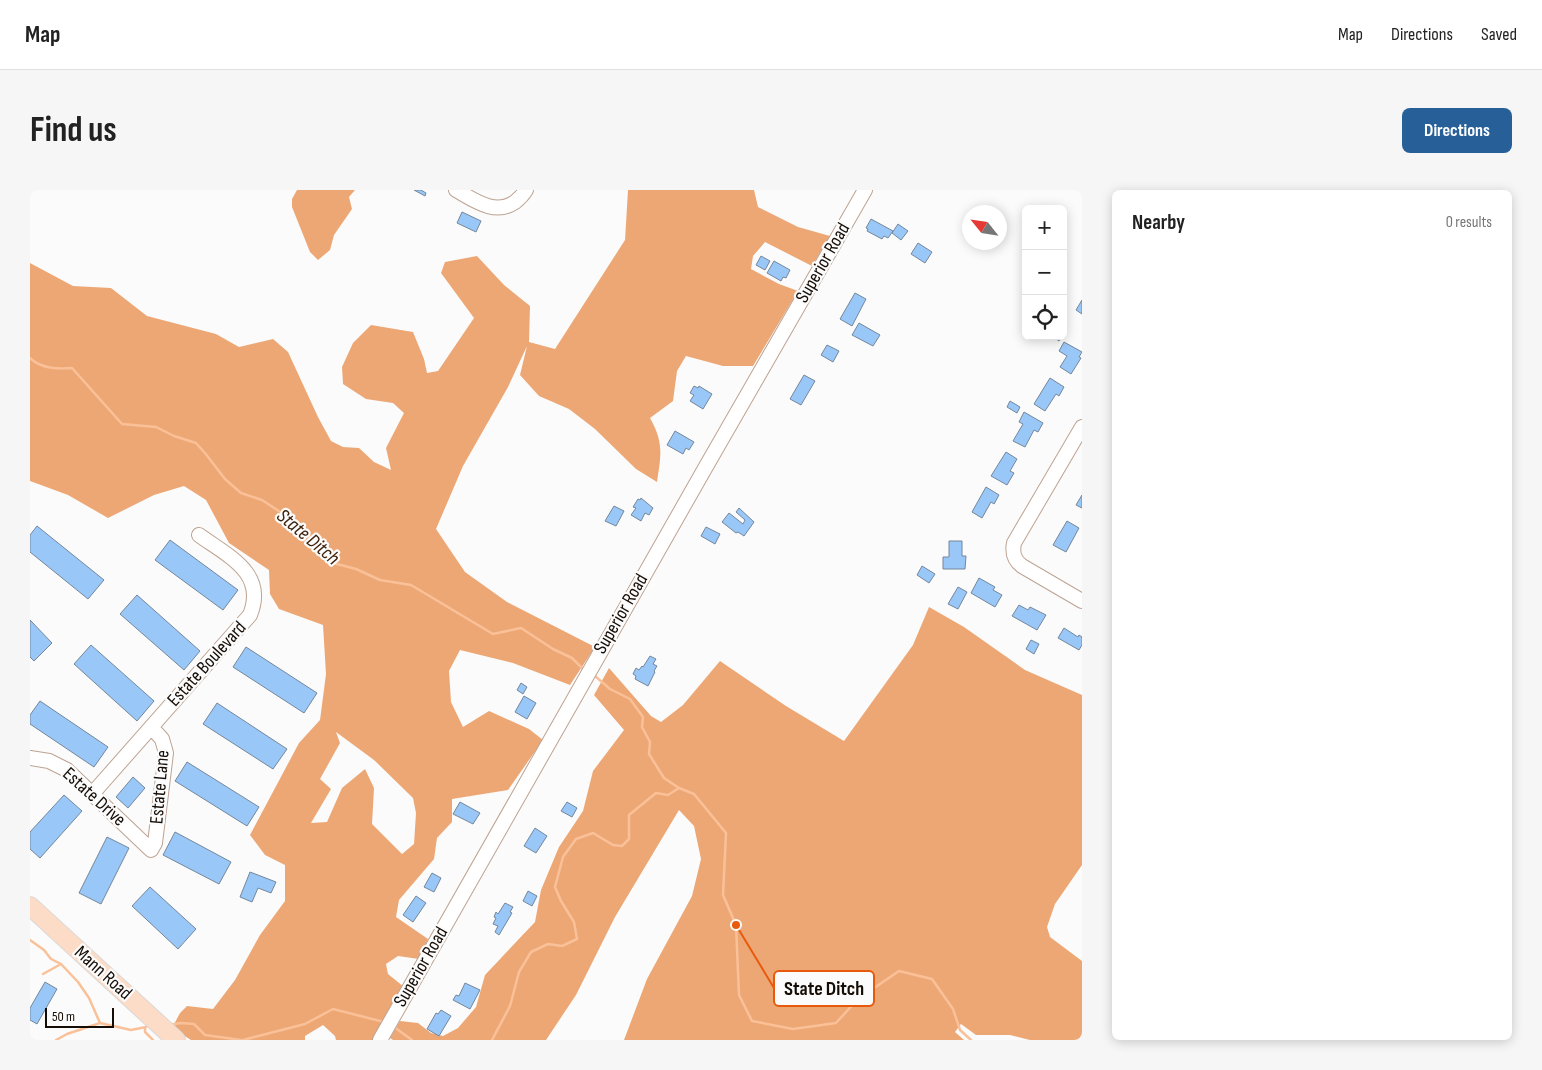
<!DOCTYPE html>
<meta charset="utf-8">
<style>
:root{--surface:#fff;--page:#f6f6f6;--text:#222;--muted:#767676;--line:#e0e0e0;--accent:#276098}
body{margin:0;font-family:"Sofia Sans Condensed",sans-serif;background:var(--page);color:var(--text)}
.controls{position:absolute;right:15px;top:15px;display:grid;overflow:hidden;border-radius:8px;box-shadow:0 2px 12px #0003}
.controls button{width:45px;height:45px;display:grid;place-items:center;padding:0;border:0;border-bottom:1px solid var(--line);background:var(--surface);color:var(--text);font:25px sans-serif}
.compass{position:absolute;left:932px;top:15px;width:45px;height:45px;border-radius:50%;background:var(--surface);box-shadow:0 2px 12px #0003;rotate:300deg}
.scale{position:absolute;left:15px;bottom:12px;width:69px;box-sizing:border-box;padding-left:5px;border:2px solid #150c06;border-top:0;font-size:14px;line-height:18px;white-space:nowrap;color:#150c06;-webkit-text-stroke:4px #fbfbfb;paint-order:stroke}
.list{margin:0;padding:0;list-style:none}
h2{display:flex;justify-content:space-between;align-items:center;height:65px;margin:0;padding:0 20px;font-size:21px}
h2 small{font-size:16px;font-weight:400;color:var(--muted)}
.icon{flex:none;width:28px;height:28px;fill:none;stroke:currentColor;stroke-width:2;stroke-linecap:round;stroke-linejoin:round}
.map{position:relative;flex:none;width:1052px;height:850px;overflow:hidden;border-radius:8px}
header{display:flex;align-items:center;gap:30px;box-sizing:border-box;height:70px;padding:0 25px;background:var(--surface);border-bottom:1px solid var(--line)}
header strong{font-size:24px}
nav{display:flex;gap:28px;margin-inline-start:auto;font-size:18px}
.intro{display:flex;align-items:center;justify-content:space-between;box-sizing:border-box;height:120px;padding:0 30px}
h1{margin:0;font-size:35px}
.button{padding:12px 22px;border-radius:8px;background:var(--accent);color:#fff;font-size:18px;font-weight:700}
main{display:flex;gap:30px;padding:0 30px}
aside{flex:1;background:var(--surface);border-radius:8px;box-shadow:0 2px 12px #0003}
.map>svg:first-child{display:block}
.forest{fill:#eda774;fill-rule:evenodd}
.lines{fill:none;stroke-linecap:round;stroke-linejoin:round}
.stream{stroke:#fac098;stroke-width:2.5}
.building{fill:#99c7f8;stroke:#74879b}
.minor-casing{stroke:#bda392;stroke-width:16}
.major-casing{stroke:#dad8d7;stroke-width:20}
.minor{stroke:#fff;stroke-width:14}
.major{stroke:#fcdcc7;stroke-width:18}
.labels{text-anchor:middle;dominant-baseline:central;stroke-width:4.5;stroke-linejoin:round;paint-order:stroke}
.street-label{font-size:19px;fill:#150c06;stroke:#fbfbfb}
.water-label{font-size:20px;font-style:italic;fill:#3f220d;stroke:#fbfbfb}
.leader{fill:none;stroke:#e8590c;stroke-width:2}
.callout-dot{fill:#e8590c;stroke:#fbfbfb;stroke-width:2}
.callout{fill:#fbfbfb;stroke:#e8590c;stroke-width:2}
.callout-label{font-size:20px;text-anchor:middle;font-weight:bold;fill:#150c06}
</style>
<header>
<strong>Map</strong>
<nav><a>Map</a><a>Directions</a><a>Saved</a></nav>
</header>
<div class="intro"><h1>Find us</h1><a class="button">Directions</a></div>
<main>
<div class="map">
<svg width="1052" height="850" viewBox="0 0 1052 850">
<rect width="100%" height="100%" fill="#fbfbfb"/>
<!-- forest -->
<path class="forest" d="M 267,0 L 325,0 L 319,7 L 322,19 L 304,45 L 300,60 L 288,70 L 280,62 L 262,17 L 262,9 Z
M 598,0 L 724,0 L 728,17 L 768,37 L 800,46 L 782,76 L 735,52 L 723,66 L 721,79 L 749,94 L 768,101 L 723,176 L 693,176 L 656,166 L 647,181 L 643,211 L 620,228 C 634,253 631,265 627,292 L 606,279 L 565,239 L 539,219 L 509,206 L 490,185 L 497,156 L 478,197 L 433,276 L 406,339 L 435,382 L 477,412 L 565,457 L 540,495 L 483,473 L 430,460 L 419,481 L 421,512 L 433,537 L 459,521 L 499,539 L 513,550 L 478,600 L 422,609 L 422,632 L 407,648 L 404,669 L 369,710 L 366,727 L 398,749 L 389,769 L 368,766 L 356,774 L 358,784 L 374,797 L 344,850 L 306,850 L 305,846 L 293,835 L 275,846 L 275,850 L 161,850 L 142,838 L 150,823 L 157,816 L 183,819 L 205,790 L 230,745 L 255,711 L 255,675 L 235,665 L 220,645 L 269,553 L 290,530 L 296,484 L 293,435 L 249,419 L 240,404 L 239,380 L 199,353 L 176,310 L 154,296 L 124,305 L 78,328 L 38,305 L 0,291 L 0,73 L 43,96 L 81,98 L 117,126 L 186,144 L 209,157 L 243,149 L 258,162 L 288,227 L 301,251 L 313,257 L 329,258 L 344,272 L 361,280 L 356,258 L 374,223 L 363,213 L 336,209 L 313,194 L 312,177 L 323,153 L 341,135 L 383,142 L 394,169 L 397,183 L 408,181 L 444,128 L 411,83 L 415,72 L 447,66 L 474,95 L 500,116 L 499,152 L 525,159 L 595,50 ZM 306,542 L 344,570 L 383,608 L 386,623 L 384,654 L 372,664 L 342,634 L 344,598 L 335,579 L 312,598 L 297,632 L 281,633 L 301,599 L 290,589 L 310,553 Z
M 899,417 L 934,437 L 995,480 L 1052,505 L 1052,675 L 1025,714 L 1017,737 L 1020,747 L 1052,771 L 1052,850 L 1000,850 L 980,845 L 946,845 L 931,834 L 925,842 L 934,850 L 594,850 L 617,789 L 662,706 L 671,669 L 664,636 L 649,620 L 585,727 L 546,805 L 516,850 L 363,850 L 360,848 L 370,831 L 388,833 L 401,843 L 413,846 L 428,838 L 446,817 L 455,785 L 505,732 L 511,700 L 529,657 L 553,621 L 563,581 L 594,540 L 564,505 L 579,478 L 621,526 L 631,532 L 653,515 L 690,471 L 756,516 L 814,551 L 883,455 Z"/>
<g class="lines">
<!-- stream -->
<path class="stream" d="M 0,168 C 11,179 28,179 42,178 L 92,234 L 126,237 L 144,246 L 166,253 L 175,263 L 195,289 L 211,303 L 232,310 L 270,335 L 303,373 L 326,379 L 350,390 L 381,395 L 463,444 L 491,438 L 523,459 L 542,468 L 552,478
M 565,486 L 580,499 L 600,509 L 613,527 L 612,537 L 620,552 L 619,564 L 634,588 L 649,598 L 664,604 L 696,643 L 693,705 L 706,735 L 709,805 L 722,831 L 763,839 L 806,833 L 828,809 L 869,781 L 902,789 L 923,819 L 930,840 L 941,850
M 0,750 L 14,760 L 21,769 L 31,774 L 48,792 L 59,808 L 70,833
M 13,784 L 31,774
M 138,835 L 151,833 L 164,834 L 175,845 L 211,850
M 364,837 L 382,850
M 115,838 L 115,842 L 123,850
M 26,850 L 37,844 L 70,833 L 101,840 L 116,837
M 213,850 L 275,834 L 303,819 L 354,832
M 462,850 L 480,816 L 489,782 L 501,762 L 518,754 L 532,756 L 547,749 L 544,732 L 531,711 L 525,697 L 533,667 L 546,649 L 563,643 L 583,655 L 592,656 L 599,649 L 599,625 L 626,603 L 638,605 L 649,598"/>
</g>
<!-- building -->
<path class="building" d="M 384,0 L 391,0 L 396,3 L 395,6 Z
M 432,22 L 451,31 L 446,42 L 427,33 Z
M 841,29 L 863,41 L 858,48 L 854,46 L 852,49 L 837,41 L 838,39 L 836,38 Z
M 868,34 L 878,41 L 871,50 L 862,43 Z
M 888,53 L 902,62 L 895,73 L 881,64 Z
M 731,66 L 740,71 L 735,80 L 726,75 Z
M 744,71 L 760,80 L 756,88 L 753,87 L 751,91 L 737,83 Z
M 825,103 L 836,109 L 822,136 L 810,129 Z
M 1052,110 L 1052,124 L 1046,120 Z
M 829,133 L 850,145 L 843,156 L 822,145 Z
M 1022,146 L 1032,146 L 1029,151 Z
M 1034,152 L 1052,162 L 1049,167 L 1051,168 L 1041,184 L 1030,177 L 1037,166 L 1029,161 Z
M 797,155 L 809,161 L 803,172 L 791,165 Z
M 774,185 L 785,191 L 771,215 L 760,209 Z
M 1020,188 L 1034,197 L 1029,206 L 1026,204 L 1015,221 L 1004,214 Z
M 664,196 L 668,198 L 669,196 L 682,204 L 673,219 L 660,211 L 664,205 L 660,203 Z
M 980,211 L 990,217 L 987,223 L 977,217 Z
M 994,222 L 1013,233 L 1008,242 L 1004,240 L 995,257 L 983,251 L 993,234 L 989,232 Z
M 645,241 L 664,252 L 659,260 L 656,258 L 653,264 L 637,255 Z
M 976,262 L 987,269 L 980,281 L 984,283 L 977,295 L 961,286 Z
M 956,297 L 969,305 L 964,314 L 961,312 L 952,328 L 942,322 Z
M 1052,305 L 1052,318 L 1046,315 Z
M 611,308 L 623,318 L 619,325 L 615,323 L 611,331 L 601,325 L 606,318 L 603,317 L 608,309 L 610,310 Z
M 584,316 L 594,321 L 586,336 L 575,331 Z
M 709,318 L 724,332 L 714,346 L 708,342 L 706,343 L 692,332 L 699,323 L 713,334 L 715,330 L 706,322 Z
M 1037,331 L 1049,338 L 1036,362 L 1023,355 Z
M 7,336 L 74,390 L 58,409 L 0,362 L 0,345 Z
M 676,337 L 690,344 L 685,354 L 671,346 Z
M 140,350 L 208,400 L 193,420 L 125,370 Z
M 919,351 L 932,351 L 932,366 L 936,366 L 935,379 L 913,379 L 913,367 L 919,367 Z
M 892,376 L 905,384 L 899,393 L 887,385 Z
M 949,388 L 965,397 L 963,400 L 972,405 L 965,417 L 941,403 Z
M 928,397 L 937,402 L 928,419 L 918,414 Z
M 107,405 L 170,461 L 154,480 L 90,424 Z
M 989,415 L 998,420 L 1000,417 L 1016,425 L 1007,440 L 982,426 Z
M 0,430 L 22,453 L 4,471 L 0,467 Z
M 1034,438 L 1048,447 L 1049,445 L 1052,447 L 1052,455 L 1049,460 L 1028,448 Z
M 1001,450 L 1009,454 L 1004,464 L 996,459 Z
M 61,455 L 124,511 L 107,531 L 44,474 Z
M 216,457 L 287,503 L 274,523 L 203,477 Z
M 620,466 L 626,469 L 623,474 L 627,476 L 624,481 L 625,482 L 618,496 L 605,489 L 606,486 L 603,484 L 606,478 L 609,480 L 612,476 L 613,477 Z
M 491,493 L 497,497 L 493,504 L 487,500 Z
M 494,506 L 506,513 L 497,529 L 485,522 Z
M 10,511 L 78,557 L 64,577 L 0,534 L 0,525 Z
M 187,513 L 257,559 L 243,579 L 173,534 Z
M 157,572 L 229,617 L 217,636 L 145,591 Z
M 103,587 L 115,598 L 98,618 L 86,607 Z
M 34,605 L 52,621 L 10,668 L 0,659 L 0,642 Z
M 430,612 L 450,623 L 443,634 L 423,624 Z
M 537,612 L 547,618 L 542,627 L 531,621 Z
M 505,638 L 517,646 L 506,663 L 494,656 Z
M 145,642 L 201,672 L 189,694 L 133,665 Z
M 77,647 L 99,658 L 71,714 L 49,703 Z
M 220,682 L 246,692 L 241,703 L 228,698 L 222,712 L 210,707 Z
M 402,683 L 411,688 L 404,702 L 394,697 Z
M 120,697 L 166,739 L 148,759 L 102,716 Z
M 498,701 L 507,706 L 502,716 L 493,711 Z
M 386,706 L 396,713 L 383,732 L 373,725 Z
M 475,713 L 483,717 L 480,722 L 482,723 L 469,745 L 465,742 L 468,736 L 463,734 L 466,728 L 464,727 L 466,722 L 468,724 Z
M 15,792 L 27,799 L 7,834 L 0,830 L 0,818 Z
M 435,793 L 450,800 L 440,819 L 423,810 L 426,805 L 429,806 Z
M 411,820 L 421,826 L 409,846 L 397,839 L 406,823 L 408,824 Z"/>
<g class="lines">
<!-- minor casing -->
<g class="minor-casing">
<path id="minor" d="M 426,0 C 444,10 465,26 485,12 C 490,8 493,5 496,0
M 1052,237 L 984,353 C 982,363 984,370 992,376 L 1052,411
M 0,568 L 19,571 L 37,580 L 121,660 L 125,653 L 136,563 L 132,549 L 121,537
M 63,603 L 220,425 C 237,383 198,366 169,345
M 350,850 L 674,280 L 835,0"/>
</g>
<!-- major casing -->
<g class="major-casing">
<path id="major" d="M 0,716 L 146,850"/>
</g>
<!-- minor -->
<use href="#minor" class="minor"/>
<!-- major -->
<use href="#major" class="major"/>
</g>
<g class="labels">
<!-- street labels -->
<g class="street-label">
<text transform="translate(793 73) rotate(-60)">Superior Road</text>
<text transform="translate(591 424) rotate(-60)">Superior Road</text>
<text transform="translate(177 474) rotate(-48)">Estate Boulevard</text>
<text transform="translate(130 597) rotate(-85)">Estate Lane</text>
<text transform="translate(64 607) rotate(42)">Estate Drive</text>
<text transform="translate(391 777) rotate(-60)">Superior Road</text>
<text transform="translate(73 783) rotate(42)">Mann Road</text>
</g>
<!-- water labels -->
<g class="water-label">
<text transform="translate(278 347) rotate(40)">State Ditch</text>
</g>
</g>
<!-- callouts -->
<path class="leader" d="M706 735L744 798"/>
<circle class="callout-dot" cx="706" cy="735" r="5"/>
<rect class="callout" x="744" y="781" width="100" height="35" rx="5"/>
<g class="callout-label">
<text x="794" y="805">State Ditch</text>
</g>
</svg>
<div class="controls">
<button>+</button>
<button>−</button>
<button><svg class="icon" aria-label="locate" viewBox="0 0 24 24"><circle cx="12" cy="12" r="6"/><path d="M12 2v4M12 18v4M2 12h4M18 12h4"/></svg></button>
</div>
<svg class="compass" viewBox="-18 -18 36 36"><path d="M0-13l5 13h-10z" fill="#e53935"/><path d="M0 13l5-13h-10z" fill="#767676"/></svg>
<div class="scale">50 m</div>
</div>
<aside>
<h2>Nearby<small>0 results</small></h2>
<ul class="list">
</ul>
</aside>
</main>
